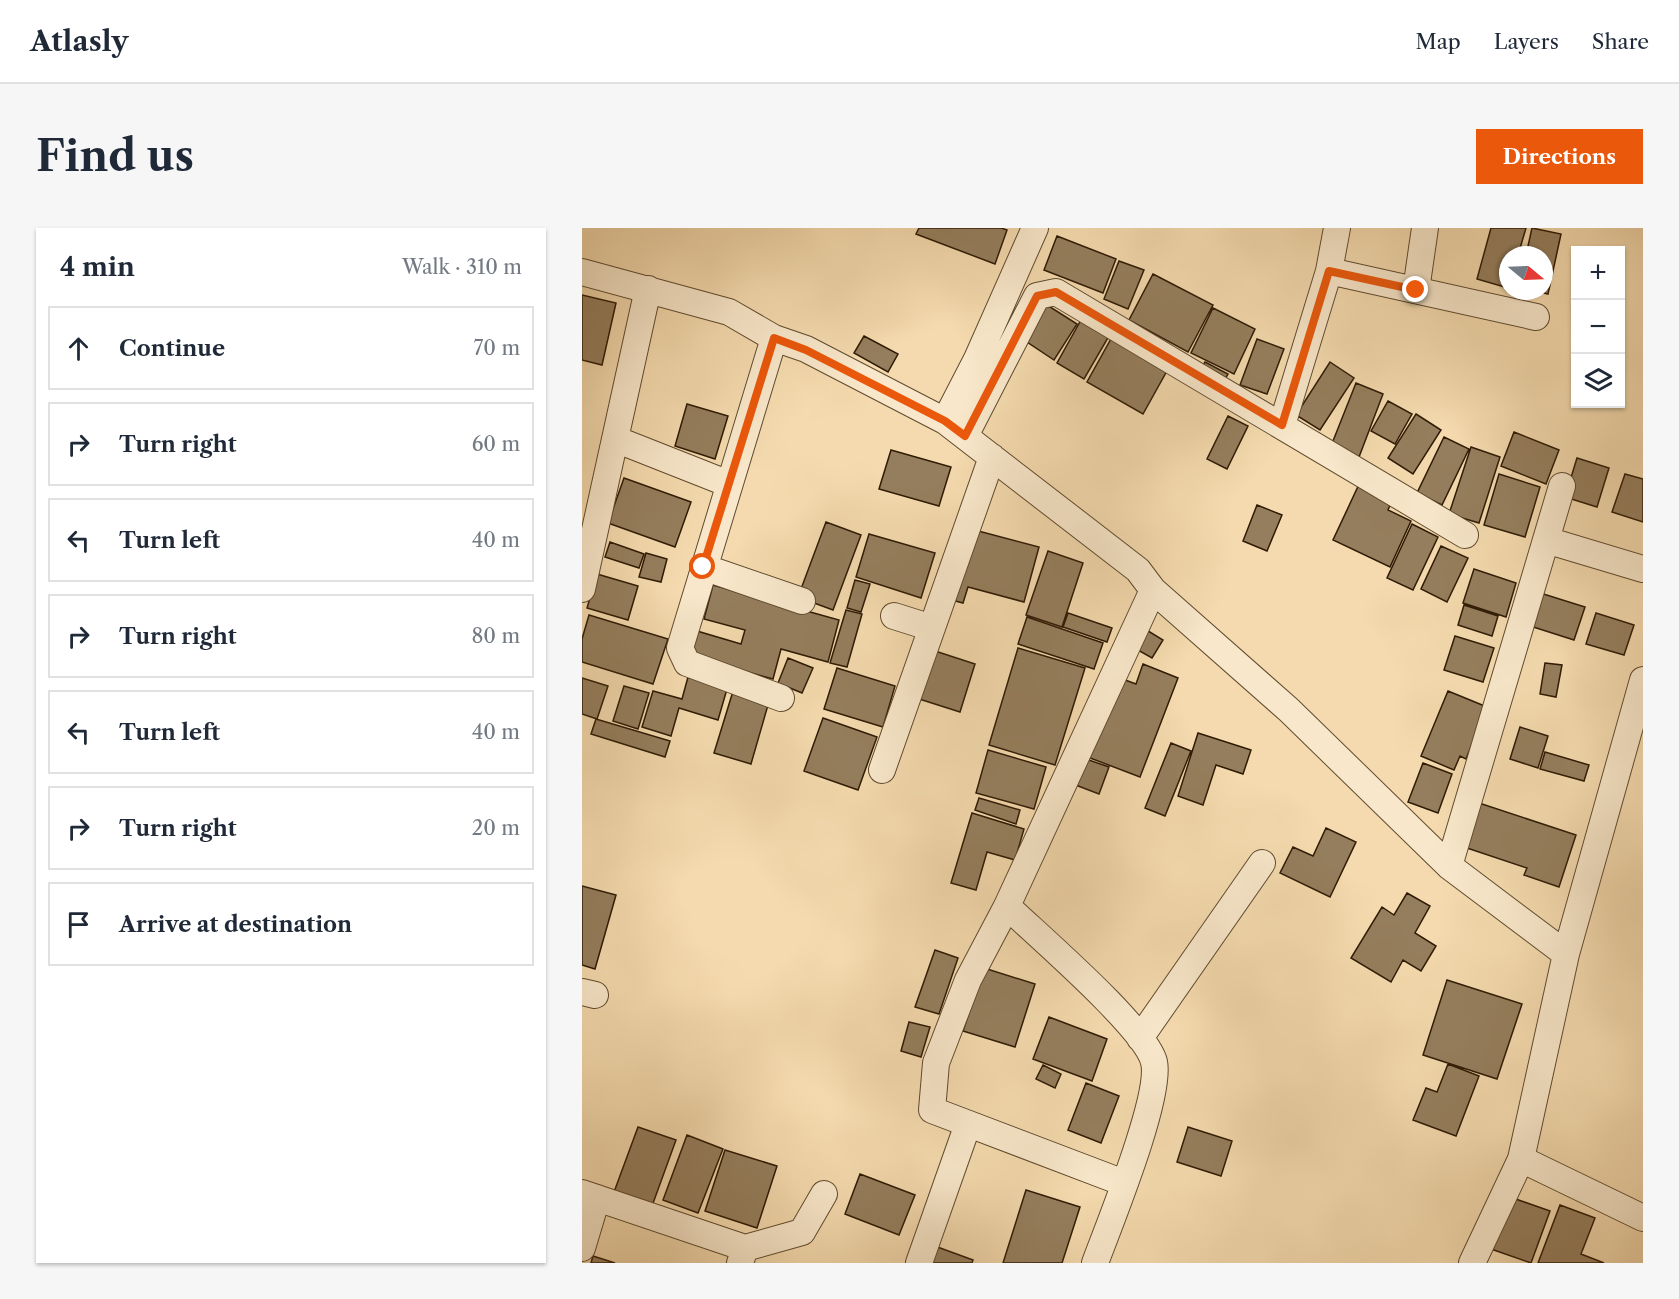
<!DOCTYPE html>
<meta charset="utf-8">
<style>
:root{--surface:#fff;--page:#f6f6f7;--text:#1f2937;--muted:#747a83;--line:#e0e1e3;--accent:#ea580c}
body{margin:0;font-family:"Libre Caslon Text",serif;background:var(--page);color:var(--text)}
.controls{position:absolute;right:18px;top:18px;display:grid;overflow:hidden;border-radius:0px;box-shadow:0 2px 4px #0004}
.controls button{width:54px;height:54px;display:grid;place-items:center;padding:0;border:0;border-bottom:2px solid var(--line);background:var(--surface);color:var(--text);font:30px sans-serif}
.compass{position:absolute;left:917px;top:18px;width:54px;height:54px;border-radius:50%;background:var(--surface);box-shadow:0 2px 4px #0004;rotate:109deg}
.stop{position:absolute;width:18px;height:18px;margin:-14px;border:4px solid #ea580c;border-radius:50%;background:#fff}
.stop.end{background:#ea580c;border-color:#fff;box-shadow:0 2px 6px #0008}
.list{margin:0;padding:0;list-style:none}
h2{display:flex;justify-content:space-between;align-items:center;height:78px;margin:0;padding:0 24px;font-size:26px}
h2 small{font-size:20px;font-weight:400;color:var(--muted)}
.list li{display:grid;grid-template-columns:39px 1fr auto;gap:18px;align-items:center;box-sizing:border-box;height:84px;margin:0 12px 12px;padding:0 12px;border:2px solid var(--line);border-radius:0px}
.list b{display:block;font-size:22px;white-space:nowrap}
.list em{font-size:20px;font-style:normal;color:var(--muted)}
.icon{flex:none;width:33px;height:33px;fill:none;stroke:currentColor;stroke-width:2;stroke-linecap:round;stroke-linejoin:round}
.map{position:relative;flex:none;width:1061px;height:1035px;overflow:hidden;border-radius:0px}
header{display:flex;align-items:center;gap:36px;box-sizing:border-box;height:84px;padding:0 30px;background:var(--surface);border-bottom:2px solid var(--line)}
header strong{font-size:28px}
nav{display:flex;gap:33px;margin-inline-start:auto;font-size:21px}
.intro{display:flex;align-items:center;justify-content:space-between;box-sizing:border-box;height:144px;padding:0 36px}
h1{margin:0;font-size:42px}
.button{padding:15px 27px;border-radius:0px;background:var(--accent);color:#fff;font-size:21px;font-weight:700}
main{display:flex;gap:36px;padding:0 36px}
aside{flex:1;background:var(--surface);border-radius:0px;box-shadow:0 2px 4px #0004}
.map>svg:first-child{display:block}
.building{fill:#957e5d;stroke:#2f1b05;stroke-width:1.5}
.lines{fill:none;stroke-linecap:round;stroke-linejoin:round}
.minor-casing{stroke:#604b2f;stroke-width:28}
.minor{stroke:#f8e7ca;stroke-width:26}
.route{stroke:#ea580c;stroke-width:8}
</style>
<header>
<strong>Atlasly</strong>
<nav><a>Map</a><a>Layers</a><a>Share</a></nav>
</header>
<div class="intro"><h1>Find us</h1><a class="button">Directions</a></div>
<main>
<aside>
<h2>4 min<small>Walk · 310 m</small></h2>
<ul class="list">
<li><svg class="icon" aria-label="ahead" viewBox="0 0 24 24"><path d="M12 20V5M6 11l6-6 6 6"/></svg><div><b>Continue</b></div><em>70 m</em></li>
<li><svg class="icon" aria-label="right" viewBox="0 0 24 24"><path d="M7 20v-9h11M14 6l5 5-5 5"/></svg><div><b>Turn right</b></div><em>60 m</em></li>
<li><svg class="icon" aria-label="left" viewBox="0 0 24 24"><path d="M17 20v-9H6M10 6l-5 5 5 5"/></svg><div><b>Turn left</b></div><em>40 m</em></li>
<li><svg class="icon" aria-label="right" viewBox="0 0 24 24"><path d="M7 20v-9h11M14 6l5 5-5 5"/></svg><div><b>Turn right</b></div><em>80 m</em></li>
<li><svg class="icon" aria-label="left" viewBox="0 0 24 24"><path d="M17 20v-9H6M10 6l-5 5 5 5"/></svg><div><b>Turn left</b></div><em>40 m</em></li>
<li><svg class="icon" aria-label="right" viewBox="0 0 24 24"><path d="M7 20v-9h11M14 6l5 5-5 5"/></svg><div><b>Turn right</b></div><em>20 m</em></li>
<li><svg class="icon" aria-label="arrive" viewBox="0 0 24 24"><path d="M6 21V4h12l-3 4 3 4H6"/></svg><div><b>Arrive at destination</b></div></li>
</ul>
</aside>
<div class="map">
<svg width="1061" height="1035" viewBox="0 0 1061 1035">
<rect width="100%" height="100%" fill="#f4daae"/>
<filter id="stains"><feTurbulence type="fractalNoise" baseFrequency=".00333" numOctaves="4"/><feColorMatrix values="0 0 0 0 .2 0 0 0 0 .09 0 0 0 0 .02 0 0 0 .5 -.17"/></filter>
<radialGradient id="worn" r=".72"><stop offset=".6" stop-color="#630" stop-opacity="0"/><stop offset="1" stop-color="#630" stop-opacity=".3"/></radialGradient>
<!-- building -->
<path class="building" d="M 337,0 L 419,0 L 425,2 L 413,36 L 334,6 Z
M 909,0 L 944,0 L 936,27 L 926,27 L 926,60 L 895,51 Z
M 950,0 L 979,6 L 966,66 L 954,63 L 962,63 L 962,27 L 944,27 Z
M 475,8 L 534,31 L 521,65 L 462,42 Z
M 537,33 L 562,42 L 546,81 L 522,71 Z
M 571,46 L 631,77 L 606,124 L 547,92 Z
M 0,67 L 34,75 L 20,137 L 0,132 Z
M 465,77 L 495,96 L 472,132 L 442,112 Z
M 631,80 L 673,101 L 652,146 L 609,125 Z
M 499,92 L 527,108 L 502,151 L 475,135 Z
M 282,108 L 316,126 L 306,144 L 272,125 Z
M 530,109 L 586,141 L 561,186 L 505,154 Z
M 675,111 L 702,121 L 685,166 L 658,157 Z
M 623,134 L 646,146 L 642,153 L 619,141 Z
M 748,134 L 772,150 L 738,202 L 714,187 Z
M 774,155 L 801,166 L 777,229 L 749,218 Z
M 806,173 L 830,186 L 813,216 L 789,203 Z
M 105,176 L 146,188 L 133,231 L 93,218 Z
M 834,186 L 859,202 L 831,246 L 806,230 Z
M 646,188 L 666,198 L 645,241 L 625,231 Z
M 932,204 L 977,222 L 964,256 L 919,238 Z
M 862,209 L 887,221 L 860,277 L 835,265 Z
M 889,219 L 918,229 L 897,295 L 867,286 Z
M 309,222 L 369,239 L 357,278 L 297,261 Z
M 995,230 L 1027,240 L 1015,279 L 983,269 Z
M 917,246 L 958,259 L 943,309 L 902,297 Z
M 1043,246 L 1061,251 L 1061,294 L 1030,284 Z
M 42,250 L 109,274 L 93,319 L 26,295 Z
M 779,252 L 812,268 L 806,282 L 829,293 L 808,339 L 751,312 Z
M 675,277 L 700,287 L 685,323 L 661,313 Z
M 244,294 L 279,307 L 251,382 L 216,369 Z
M 830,296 L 856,309 L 831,362 L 805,350 Z
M 385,300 L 457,319 L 442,374 L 386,359 L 381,375 L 366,371 Z
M 287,306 L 353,325 L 339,370 L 274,349 Z
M 28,314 L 62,326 L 57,340 L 23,329 Z
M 859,318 L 886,330 L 865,374 L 839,361 Z
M 466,323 L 501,335 L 480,399 L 444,387 Z
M 64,325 L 85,331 L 79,354 L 57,349 Z
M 892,341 L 934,355 L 924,389 L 881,375 Z
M 15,346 L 56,358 L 46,392 L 5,380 Z
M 273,352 L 288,356 L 279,384 L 265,380 Z
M 131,357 L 257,392 L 246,434 L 199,421 L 191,451 L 108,428 L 115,403 L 159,416 L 163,402 L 122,391 Z
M 955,364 L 1003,379 L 992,412 L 945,397 Z
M 882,377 L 916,388 L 910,408 L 876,397 Z
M 264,382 L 280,386 L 265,439 L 248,435 Z
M 486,385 L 530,400 L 525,414 L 481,399 Z
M 1014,385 L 1052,397 L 1042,427 L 1004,416 Z
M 7,387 L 86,411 L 71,456 L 0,434 L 0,411 Z
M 445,389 L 521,415 L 512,441 L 436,416 Z
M 558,398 L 581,412 L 570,430 L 547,417 Z
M 873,408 L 912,420 L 901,454 L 862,442 Z
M 436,420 L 503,440 L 473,537 L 407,517 Z
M 350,422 L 393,436 L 378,484 L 334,470 Z
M 206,430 L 231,440 L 220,465 L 196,455 Z
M 963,435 L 980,437 L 974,469 L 958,466 Z
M 561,436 L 596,450 L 558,549 L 503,528 L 535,449 L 554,456 Z
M 255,440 L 313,458 L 301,499 L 242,481 Z
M 106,449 L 145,461 L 136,492 L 97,480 L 89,508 L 60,499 L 71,463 L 100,471 Z
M 0,450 L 26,458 L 15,491 L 0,486 Z
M 42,458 L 67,465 L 56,501 L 31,493 Z
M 152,460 L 188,470 L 169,536 L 132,525 Z
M 866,463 L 905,479 L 884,531 L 878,528 L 872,542 L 839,528 Z
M 241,490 L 295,509 L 276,562 L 222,543 Z
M 14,491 L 88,513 L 83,529 L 9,506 Z
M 938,499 L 966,508 L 956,540 L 928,531 Z
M 616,505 L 669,522 L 661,546 L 634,537 L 621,577 L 596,568 Z
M 589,515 L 609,523 L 583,588 L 563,580 Z
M 406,522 L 464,539 L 452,581 L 394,565 Z
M 963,524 L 1007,537 L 1002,553 L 958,541 Z
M 501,530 L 527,539 L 517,566 L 491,556 Z
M 841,535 L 870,546 L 856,585 L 826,574 Z
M 397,570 L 438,582 L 434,596 L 393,582 Z
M 897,575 L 994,607 L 977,659 L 942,647 L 945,640 L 882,619 Z
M 390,585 L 442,601 L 433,632 L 405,624 L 394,662 L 369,655 Z
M 744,600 L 774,614 L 748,669 L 698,645 L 711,619 L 731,628 Z
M 0,658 L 34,667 L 13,741 L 0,737 Z
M 825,665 L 848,678 L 833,705 L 854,718 L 839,743 L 821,732 L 809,754 L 769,730 L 800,679 L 812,687 Z
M 353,722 L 376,730 L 357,786 L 333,779 Z
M 402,740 L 453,756 L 433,819 L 381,803 Z
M 865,752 L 940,776 L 915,851 L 841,827 Z
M 467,789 L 525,811 L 510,853 L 451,831 Z
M 327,794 L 348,799 L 339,829 L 319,823 Z
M 866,836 L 897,848 L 874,908 L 831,892 L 844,860 L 855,864 Z
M 461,837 L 479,846 L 473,860 L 454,851 Z
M 504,855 L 537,868 L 519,915 L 486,902 Z
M 56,899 L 94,912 L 70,978 L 32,964 Z
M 606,899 L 650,913 L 639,948 L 595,934 Z
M 105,907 L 141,921 L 116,985 L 81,972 Z
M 143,922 L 195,938 L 175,1000 L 123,983 Z
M 278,946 L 333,967 L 317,1007 L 263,986 Z
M 444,962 L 498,979 L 480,1035 L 421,1035 Z
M 928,969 L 968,983 L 949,1035 L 909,1021 Z
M 978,977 L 1013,990 L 999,1026 L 1022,1035 L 956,1035 Z
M 350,1017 L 391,1032 L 390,1035 L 344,1035 Z
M 11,1028 L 33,1035 L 9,1035 Z"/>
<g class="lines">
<!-- minor casing -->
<g class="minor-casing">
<path id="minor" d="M 747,43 L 954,89
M 0,44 L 147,84 L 192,110 L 224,121 L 363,193 L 556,342 L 571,362 L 707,482 L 867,638 L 984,726 L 939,931 L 1061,990
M 834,62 L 843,0
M 192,110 L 98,420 L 105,435 L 199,470
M 363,193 L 395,131 L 453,0
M 700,197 L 747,43 L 755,0
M 383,208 L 455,68 L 474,64 L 883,307
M 33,211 L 147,256
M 964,312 L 1061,341
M 121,339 L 220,373
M 0,361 L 66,61
M 312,388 L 350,400
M 300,542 L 410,229
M 867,638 L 980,258
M 425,678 L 386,752 L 354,835 L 350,882 L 542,955
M 984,726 L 1061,452
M 0,764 L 13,767
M 558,810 L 680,635
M 0,965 L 163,1020 L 158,1035
M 0,1020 L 15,970
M 163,1020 L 220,1004 L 242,966
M 337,1035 L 386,896
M 513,1035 C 527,997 580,868 572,834 C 564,800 454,706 425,678 L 571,362
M 890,1035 L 939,931"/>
</g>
<!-- minor -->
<use href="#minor" class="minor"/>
</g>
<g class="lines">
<!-- route -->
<path class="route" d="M 121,339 L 192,110 L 224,122 L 363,193 L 383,208 L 455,68 L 474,64 L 700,197 L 747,43 L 834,62"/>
</g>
<rect width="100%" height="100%" filter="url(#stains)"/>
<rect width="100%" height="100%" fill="url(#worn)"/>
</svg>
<div class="controls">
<button>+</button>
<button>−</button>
<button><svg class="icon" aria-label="layers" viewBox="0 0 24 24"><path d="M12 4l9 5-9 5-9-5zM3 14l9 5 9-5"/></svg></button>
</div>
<svg class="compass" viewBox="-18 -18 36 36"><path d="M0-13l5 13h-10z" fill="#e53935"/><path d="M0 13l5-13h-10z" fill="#747a83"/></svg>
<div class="stop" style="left:121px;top:339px"></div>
<div class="stop end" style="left:834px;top:62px"></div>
</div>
</main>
